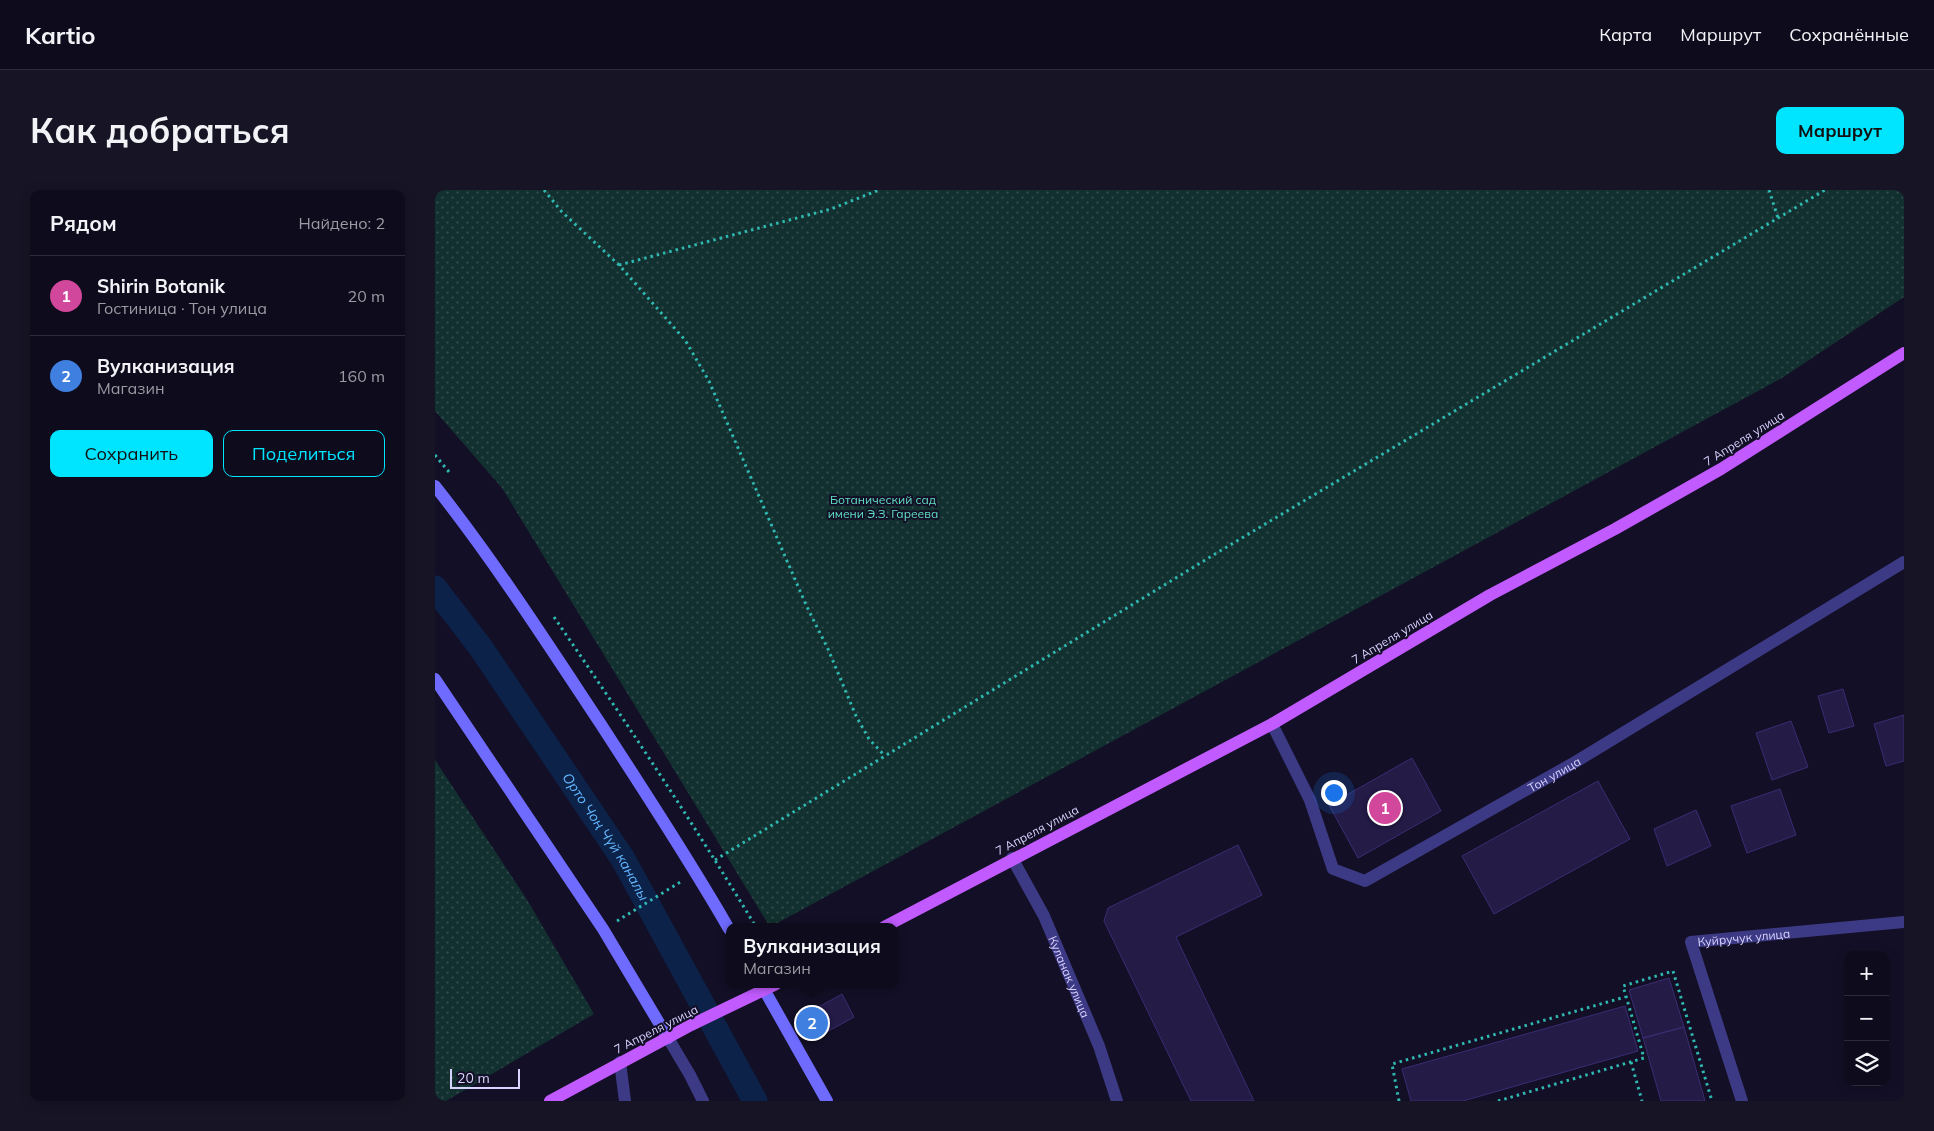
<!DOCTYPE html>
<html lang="ru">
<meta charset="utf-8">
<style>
:root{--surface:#0e0b1c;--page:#171425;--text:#f1f3f6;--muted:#9b9ba3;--line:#2e2b3b;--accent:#00e5ff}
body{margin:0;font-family:Mulish,sans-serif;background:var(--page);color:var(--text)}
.controls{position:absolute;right:15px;bottom:15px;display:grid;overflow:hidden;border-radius:10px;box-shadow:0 2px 12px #0003}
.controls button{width:45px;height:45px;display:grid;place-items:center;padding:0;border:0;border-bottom:1px solid var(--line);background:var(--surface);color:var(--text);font:25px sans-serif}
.scale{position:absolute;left:15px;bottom:12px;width:70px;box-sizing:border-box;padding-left:5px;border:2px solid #d9d4ff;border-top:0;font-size:14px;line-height:18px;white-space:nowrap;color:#d9d4ff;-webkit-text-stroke:4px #130f26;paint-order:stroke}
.you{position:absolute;left:898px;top:602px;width:18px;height:18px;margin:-12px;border:4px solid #fff;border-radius:50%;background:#1a73e8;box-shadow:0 0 0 8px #1a73e833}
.badge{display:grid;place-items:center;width:32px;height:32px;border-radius:50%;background:var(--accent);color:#fff;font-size:16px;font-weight:700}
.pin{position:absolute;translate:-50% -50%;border:2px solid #fff;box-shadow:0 1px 5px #0006}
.popup{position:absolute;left:291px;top:733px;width:172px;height:65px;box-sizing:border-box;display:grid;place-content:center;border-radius:10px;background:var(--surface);filter:drop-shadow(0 1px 4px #0005);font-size:16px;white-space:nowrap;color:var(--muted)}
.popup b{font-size:19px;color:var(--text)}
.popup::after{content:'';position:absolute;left:50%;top:100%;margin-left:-10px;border:10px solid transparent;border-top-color:var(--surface)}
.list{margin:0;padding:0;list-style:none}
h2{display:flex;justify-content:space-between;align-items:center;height:65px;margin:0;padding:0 20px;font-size:21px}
h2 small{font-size:16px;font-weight:400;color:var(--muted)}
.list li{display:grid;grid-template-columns:32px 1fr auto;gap:15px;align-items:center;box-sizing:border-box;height:80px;padding:0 20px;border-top:1px solid var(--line)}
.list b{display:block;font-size:19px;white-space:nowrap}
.list p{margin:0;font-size:16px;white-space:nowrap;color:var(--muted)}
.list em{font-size:16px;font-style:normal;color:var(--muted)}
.actions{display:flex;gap:10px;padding:15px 20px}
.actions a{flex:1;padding:11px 0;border:1px solid var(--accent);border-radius:10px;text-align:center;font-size:18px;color:var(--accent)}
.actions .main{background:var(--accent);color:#111}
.icon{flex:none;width:28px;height:28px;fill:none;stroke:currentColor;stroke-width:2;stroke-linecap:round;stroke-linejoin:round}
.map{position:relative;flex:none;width:1469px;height:911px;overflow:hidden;border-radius:10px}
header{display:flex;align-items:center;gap:30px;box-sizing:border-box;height:70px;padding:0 25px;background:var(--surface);border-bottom:1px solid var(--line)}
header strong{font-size:24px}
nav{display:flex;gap:28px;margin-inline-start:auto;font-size:18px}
.intro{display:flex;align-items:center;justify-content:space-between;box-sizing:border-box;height:120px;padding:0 30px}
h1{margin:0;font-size:35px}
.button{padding:12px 22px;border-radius:10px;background:var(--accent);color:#111;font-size:18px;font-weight:700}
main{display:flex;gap:30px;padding:0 30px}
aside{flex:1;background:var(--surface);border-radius:10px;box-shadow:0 2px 12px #0003}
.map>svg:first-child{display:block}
.garden{fill:url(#garden-dots)}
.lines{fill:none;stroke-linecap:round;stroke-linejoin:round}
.canal{stroke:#0c2248;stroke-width:25}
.building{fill:#241b47;stroke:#3b2d73}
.path{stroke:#2fb8b0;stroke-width:3;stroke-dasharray:2.5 4;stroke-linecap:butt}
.lane{stroke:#3d3a85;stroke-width:12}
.street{stroke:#3d3a85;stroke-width:12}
.secondary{stroke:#6f6bff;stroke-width:12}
.primary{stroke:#c25bff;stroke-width:12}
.labels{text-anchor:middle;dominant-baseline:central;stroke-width:4;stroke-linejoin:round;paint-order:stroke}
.street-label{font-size:12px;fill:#d9d4ff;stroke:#130f26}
.park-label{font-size:12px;fill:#5fe0c0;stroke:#130f26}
.water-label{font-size:14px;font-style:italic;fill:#62b6ff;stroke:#130f26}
</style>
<header>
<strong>Kartio</strong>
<nav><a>Карта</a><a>Маршрут</a><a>Сохранённые</a></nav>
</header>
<div class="intro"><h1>Как добраться</h1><a class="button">Маршрут</a></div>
<main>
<aside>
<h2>Рядом<small>Найдено: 2</small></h2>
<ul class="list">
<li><span class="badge" style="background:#d1479c">1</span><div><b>Shirin Botanik</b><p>Гостиница · Тон улица</p></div><em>20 m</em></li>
<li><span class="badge" style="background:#3f7fe0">2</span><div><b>Вулканизация</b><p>Магазин</p></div><em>160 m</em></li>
</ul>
<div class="actions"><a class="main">Сохранить</a><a>Поделиться</a></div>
</aside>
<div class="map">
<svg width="1469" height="911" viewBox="0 0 1469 911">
<defs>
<pattern id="garden-dots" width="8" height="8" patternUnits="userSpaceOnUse" patternTransform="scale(1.25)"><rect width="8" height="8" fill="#12302f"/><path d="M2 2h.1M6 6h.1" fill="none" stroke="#344d4e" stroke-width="1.8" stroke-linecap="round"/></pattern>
</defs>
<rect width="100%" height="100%" fill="#130f26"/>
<!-- garden -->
<path class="garden" d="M 0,0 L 1469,0 L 1469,107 L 1347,188 L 335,737 L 67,298 L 0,221 Z
M 0,570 L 91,708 L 159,824 L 11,911 L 0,911 Z"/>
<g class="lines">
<!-- canal -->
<path class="canal" id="s1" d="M 0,398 L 46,458 L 188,669 L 320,911"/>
</g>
<!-- building -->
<path class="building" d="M 1408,499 L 1419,536 L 1394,543 L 1383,506 Z
M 1469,525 L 1469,571 L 1451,576 L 1439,534 Z
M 1356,531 L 1373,577 L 1337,590 L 1321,543 Z
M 977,568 L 1006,621 L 923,668 L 894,615 Z
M 1163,591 L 1195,649 L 1059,724 L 1027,666 Z
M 1345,599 L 1361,645 L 1312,663 L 1296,616 Z
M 1261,620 L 1276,656 L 1232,676 L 1219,639 Z
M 803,655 L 827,705 L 741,747 L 819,911 L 756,911 L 669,731 L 673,718 Z
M 1234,788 L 1249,837 L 1208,848 L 1194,800 Z
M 407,804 L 419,827 L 379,849 L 366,827 Z
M 1190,816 L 1203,861 L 1028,911 L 976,911 L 967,879 Z
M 1249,837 L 1270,911 L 1226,911 L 1208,848 Z"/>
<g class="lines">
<!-- path -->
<path class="path" d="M 109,0 L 127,22 L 184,75 L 250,150 L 274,191 L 372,417 L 393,459 L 421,526 L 434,549 L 450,566
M 1334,0 L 1343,28
M 184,75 L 396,19 L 444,0
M 0,265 L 14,282
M 119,427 C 189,529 257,631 321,737
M 280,670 L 780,364 L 1390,0
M 182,731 L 247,691
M 1196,872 L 1207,911
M 964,911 L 957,874 L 1190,807
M 1063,911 L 1209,868 L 1188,796 L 1238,781 L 1277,911"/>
<!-- lane -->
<path class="lane" d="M 185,872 L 190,911"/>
<!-- street -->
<g class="street">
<path id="s2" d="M 837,534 L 875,610 L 898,679 L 930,691 L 1142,571 L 1469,372"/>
<path id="s3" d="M 577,668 L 609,726 L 664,856 L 682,911"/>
<path d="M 233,848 L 255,885 L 268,911"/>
<path id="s4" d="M 1307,911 L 1256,752 L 1469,732"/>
</g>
<!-- secondary -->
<path class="secondary" d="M 0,296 C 60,372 112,453 165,533 C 209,601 254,669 294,739
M 0,489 L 168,739 L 233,848
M 326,794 L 392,911"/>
<!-- primary -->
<path class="primary" d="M 449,737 L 837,534 L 1055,405 L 1180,339 L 1286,279 L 1469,163
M 115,911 L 256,835 L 341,794"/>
</g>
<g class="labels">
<!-- street labels -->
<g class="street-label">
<text transform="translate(1309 248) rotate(-32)">7 Апреля улица</text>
<text transform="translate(957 447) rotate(-31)">7 Апреля улица</text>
<text stroke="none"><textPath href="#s2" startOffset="409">Тон улица</textPath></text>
<text transform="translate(602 640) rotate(-28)">7 Апреля улица</text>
<text stroke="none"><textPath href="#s4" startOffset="220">Куйручук улица</textPath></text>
<text stroke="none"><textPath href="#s3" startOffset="132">Куланак улица</textPath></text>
<text transform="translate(221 839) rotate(-27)">7 Апреля улица</text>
</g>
<!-- park labels -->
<g class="park-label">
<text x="448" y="309">Ботанический сад<tspan x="448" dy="14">имени Э.З. Гареева</tspan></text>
</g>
<!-- water labels -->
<g class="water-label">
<text stroke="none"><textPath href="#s1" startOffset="302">Орто Чоң Чүй каналы</textPath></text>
</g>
</g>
</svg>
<div class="controls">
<button>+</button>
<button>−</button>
<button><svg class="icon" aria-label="layers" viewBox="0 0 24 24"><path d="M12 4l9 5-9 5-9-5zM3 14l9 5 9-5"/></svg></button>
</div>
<div class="scale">20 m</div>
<div class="you"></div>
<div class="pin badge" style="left:950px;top:618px;background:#d1479c">1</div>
<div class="pin badge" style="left:377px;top:833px;background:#3f7fe0">2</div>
<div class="popup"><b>Вулканизация</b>Магазин</div>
</div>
</main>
